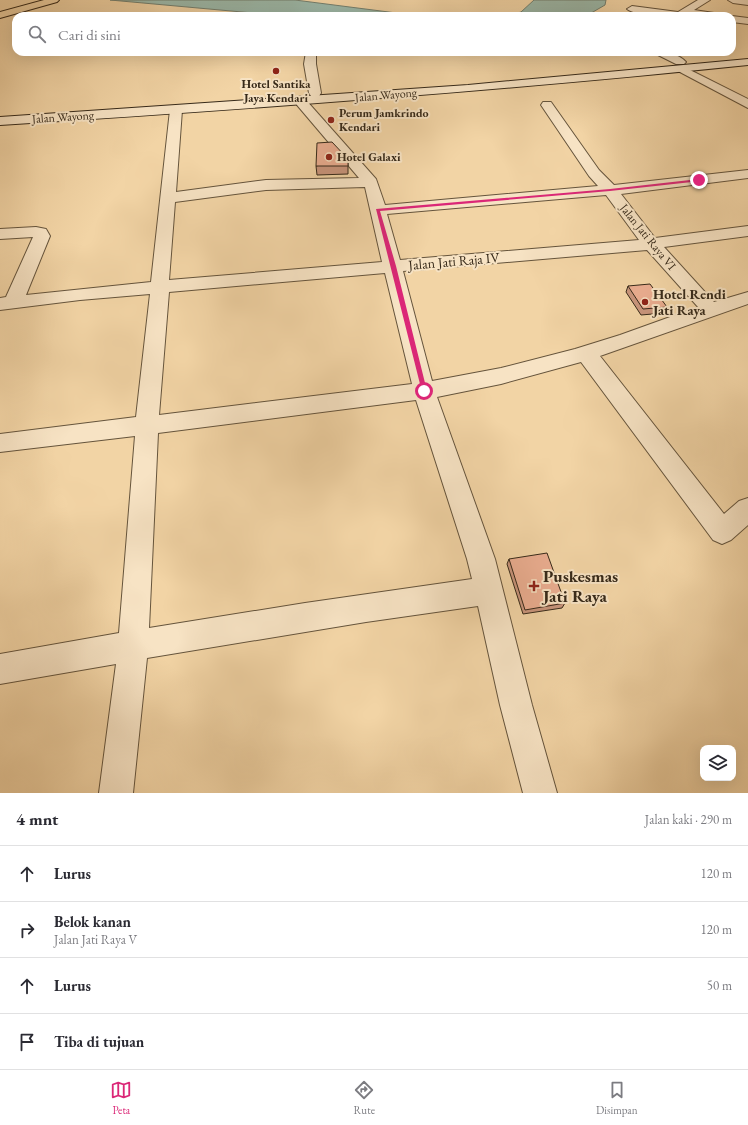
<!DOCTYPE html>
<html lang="id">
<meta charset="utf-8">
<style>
:root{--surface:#fff;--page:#f2f2f3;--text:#2b2b33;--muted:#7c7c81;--line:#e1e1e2;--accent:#db2777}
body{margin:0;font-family:"EB Garamond",serif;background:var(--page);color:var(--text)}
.controls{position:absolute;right:12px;bottom:12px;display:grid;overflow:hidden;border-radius:8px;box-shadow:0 4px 16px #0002}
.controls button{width:36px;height:36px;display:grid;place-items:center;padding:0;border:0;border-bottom:1px solid var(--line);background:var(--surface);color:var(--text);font:20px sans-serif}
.stop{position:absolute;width:12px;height:12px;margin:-9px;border:3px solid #db2777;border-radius:50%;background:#fff}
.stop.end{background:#db2777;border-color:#fff;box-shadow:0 1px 4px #0008}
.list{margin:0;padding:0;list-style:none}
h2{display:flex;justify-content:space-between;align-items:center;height:52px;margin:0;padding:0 16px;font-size:17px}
h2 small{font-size:13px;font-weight:400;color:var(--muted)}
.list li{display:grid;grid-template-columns:26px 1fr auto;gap:12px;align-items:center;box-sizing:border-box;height:56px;padding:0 16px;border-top:1px solid var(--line)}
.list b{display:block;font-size:15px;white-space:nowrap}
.list p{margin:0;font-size:13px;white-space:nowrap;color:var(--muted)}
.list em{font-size:13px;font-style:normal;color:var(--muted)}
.icon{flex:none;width:22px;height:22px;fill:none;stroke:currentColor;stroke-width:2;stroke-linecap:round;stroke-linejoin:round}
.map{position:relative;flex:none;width:748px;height:793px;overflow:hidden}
.search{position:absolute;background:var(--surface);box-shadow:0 4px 16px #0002;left:12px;right:12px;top:12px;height:44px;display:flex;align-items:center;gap:10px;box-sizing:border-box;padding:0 14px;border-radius:12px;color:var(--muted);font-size:15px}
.sheet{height:276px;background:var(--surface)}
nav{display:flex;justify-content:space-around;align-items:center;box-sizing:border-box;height:56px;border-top:1px solid var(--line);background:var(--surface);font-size:11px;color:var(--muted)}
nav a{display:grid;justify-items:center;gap:2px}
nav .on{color:var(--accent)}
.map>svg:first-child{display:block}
.water{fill:#9bb8a9;stroke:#737f6f}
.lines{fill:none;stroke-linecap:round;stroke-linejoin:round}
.street-casing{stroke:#65543c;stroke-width:2}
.secondary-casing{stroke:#362919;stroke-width:2}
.highway-casing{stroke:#362919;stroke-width:2}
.street{fill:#f7e3c4;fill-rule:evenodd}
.secondary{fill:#f7e3c4;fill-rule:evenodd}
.highway{fill:#f2d4a5;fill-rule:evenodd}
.wall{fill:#c9957c;stroke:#362919}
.building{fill:#eaad90;stroke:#362919}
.route{fill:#db2777}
.poi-dot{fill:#8f2418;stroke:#f7e3c4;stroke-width:1.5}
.labels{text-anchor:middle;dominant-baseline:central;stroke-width:4;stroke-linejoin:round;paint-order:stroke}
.far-poi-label{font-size:12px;font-weight:bold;fill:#362919;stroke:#f7e3c4;text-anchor:start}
.far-street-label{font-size:12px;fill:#362919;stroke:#f7e3c4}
.street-label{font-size:14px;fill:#362919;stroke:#f7e3c4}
.poi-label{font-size:14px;font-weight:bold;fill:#362919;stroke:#f7e3c4;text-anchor:start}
.near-poi-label{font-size:17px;font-weight:bold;fill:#362919;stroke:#f7e3c4;text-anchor:start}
</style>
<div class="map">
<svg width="748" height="793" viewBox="0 0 748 793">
<rect width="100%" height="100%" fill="#f2d4a5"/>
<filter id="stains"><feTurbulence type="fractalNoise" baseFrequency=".005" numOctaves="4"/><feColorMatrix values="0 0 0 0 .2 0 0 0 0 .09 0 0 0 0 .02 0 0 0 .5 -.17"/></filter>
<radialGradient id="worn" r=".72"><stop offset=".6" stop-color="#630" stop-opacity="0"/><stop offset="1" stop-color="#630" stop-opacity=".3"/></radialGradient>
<!-- water -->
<path class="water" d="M 110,0 L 295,0 L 420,16 L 286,16 Z
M 534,0 L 606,0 L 605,5 L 586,16 L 507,16 L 521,12 Z"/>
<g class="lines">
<!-- street casing -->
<g class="street-casing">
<path id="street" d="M 698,0 L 710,0 L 694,10 L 714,13 L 719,16 C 704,16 636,18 627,9 L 632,6 L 678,12 Z
M 728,0 L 748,0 L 748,5 L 733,3 Z
M 732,16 L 748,18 L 748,24 L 732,22 Z
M 306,52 L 316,52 L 316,64 L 321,93 L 319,96 L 311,96 L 309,93 L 304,64 Z
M 655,52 C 665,52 678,53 686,62 L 684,64 L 676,64 L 656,54 Z
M 682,66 L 748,99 L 748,108 L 678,71 L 676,69 L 678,67 Z
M 301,98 L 305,99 L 376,179 L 385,205 L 598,186 L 589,176 L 541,105 L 543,102 L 551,102 L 599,170 L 614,185 L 748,170 L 748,178 L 621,194 L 655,238 L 748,226 L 748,236 L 664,247 L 714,302 L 748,292 L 748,304 L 600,356 L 724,514 L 739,501 L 748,498 L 748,525 L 731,540 L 722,544 L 713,540 L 581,362 L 501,384 L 437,397 L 495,559 L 532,705 L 557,793 L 523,793 L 500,705 L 478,606 L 366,622 L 147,658 L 133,793 L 99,793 L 116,664 L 0,684 L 0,654 L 119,633 L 135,436 L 0,452 L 0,434 L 136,417 L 150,294 L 80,300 L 0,310 L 0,298 L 6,297 L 33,237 L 0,239 L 0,229 L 36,227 L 46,229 L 50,236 L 26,295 L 151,282 L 170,110 L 171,107 L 181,107 L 182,110 L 176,192 L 266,180 L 359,178 L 297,105 L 295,102 L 297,99 ZM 365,187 L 382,262 L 169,280 L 175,202 L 266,190 ZM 606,195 L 639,240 L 400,260 L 387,214 ZM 647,250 L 698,307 L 620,335 L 575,349 L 501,368 L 432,381 L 403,271 ZM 385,273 L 412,384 L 159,415 L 169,292 ZM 416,400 L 467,559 L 472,579 L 305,603 L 149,628 L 158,433 Z"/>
</g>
<!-- secondary casing -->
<g class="secondary-casing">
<path id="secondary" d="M 748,59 L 748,65 C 499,91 250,109 0,125 L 0,117 L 468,85 Z"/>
</g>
<!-- highway casing -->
<g class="highway-casing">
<path id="highway" d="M 44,0 L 59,0 L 57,2 L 0,18 L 0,12 Z"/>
</g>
<!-- street -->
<use href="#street" class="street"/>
<!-- secondary -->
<use href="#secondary" class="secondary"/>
<!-- highway -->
<use href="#highway" class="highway"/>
</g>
<!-- wall -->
<path class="wall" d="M 348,159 L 348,174 L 317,175 L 316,166 Z
M 628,286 L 667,307 L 664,313 L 641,315 L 626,292 Z
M 509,559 L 565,603 L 562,608 L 523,614 L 507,564 Z"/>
<!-- building -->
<path class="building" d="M 332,142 L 348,159 L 348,166 L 316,166 L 317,143 Z
M 650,284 L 667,307 L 643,309 L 628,286 Z
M 547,553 L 565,603 L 525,610 L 509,559 Z"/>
<!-- route -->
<path class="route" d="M 699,179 L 701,181 L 610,191 L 380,211 L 396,266 L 427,391 L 424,393 L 422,392 L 376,209 L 610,189 Z"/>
<!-- markers -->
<g class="poi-dot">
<circle cx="276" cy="71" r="4"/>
<circle cx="331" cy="120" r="4"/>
<circle cx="329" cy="157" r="4"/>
<circle cx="645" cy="302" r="4"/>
<path d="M532 580h4v4h4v4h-4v4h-4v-4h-4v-4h4z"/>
</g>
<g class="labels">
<!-- far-poi labels -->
<g class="far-poi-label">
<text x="276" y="84" text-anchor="middle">Hotel Santika<tspan x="276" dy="14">Jaya Kendari</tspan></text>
<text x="339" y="113">Perum Jamkrindo<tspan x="339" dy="14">Kendari</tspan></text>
<text x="337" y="157">Hotel Galaxi</text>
</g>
<!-- far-street labels -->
<g class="far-street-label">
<text transform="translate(386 95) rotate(-5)">Jalan Wayong</text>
<text transform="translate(63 117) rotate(-4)">Jalan Wayong</text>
<text transform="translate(648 237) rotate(51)">Jalan Jati Raya VI</text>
</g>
<!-- street labels -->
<g class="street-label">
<text transform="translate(454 261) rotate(-5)">Jalan Jati Raja IV</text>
</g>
<!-- poi labels -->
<g class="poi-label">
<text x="653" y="294">Hotel Rendi<tspan x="653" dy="16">Jati Raya</tspan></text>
</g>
<!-- near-poi labels -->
<g class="near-poi-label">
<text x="543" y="576">Puskesmas<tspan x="543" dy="20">Jati Raya</tspan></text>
</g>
</g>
<rect width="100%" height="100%" filter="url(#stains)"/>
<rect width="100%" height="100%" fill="url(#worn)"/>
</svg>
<div class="controls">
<button><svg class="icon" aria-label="layers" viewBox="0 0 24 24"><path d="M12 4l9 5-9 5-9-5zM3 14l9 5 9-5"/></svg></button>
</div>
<div class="stop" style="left:424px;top:391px"></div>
<div class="stop end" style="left:699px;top:180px"></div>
<div class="search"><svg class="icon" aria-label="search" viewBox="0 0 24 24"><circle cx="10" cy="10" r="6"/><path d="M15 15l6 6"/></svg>Cari di sini</div>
</div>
<section class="sheet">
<h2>4 mnt<small>Jalan kaki · 290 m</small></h2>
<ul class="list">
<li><svg class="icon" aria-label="ahead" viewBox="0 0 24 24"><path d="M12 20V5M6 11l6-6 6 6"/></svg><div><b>Lurus</b></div><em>120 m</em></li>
<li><svg class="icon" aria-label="right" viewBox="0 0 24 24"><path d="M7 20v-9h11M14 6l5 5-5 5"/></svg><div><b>Belok kanan</b><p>Jalan Jati Raya V</p></div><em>120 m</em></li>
<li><svg class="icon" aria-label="ahead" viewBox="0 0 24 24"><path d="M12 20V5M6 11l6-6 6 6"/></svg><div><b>Lurus</b></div><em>50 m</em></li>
<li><svg class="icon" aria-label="arrive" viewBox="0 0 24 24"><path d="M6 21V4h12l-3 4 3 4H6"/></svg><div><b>Tiba di tujuan</b></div></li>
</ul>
</section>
<nav>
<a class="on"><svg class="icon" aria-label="map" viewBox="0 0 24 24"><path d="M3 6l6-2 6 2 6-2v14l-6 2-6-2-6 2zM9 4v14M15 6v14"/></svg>Peta</a>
<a><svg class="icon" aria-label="directions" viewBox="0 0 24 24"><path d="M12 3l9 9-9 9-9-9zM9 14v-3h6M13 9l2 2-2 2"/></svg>Rute</a>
<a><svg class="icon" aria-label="saved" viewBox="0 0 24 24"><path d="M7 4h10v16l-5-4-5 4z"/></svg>Disimpan</a>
</nav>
